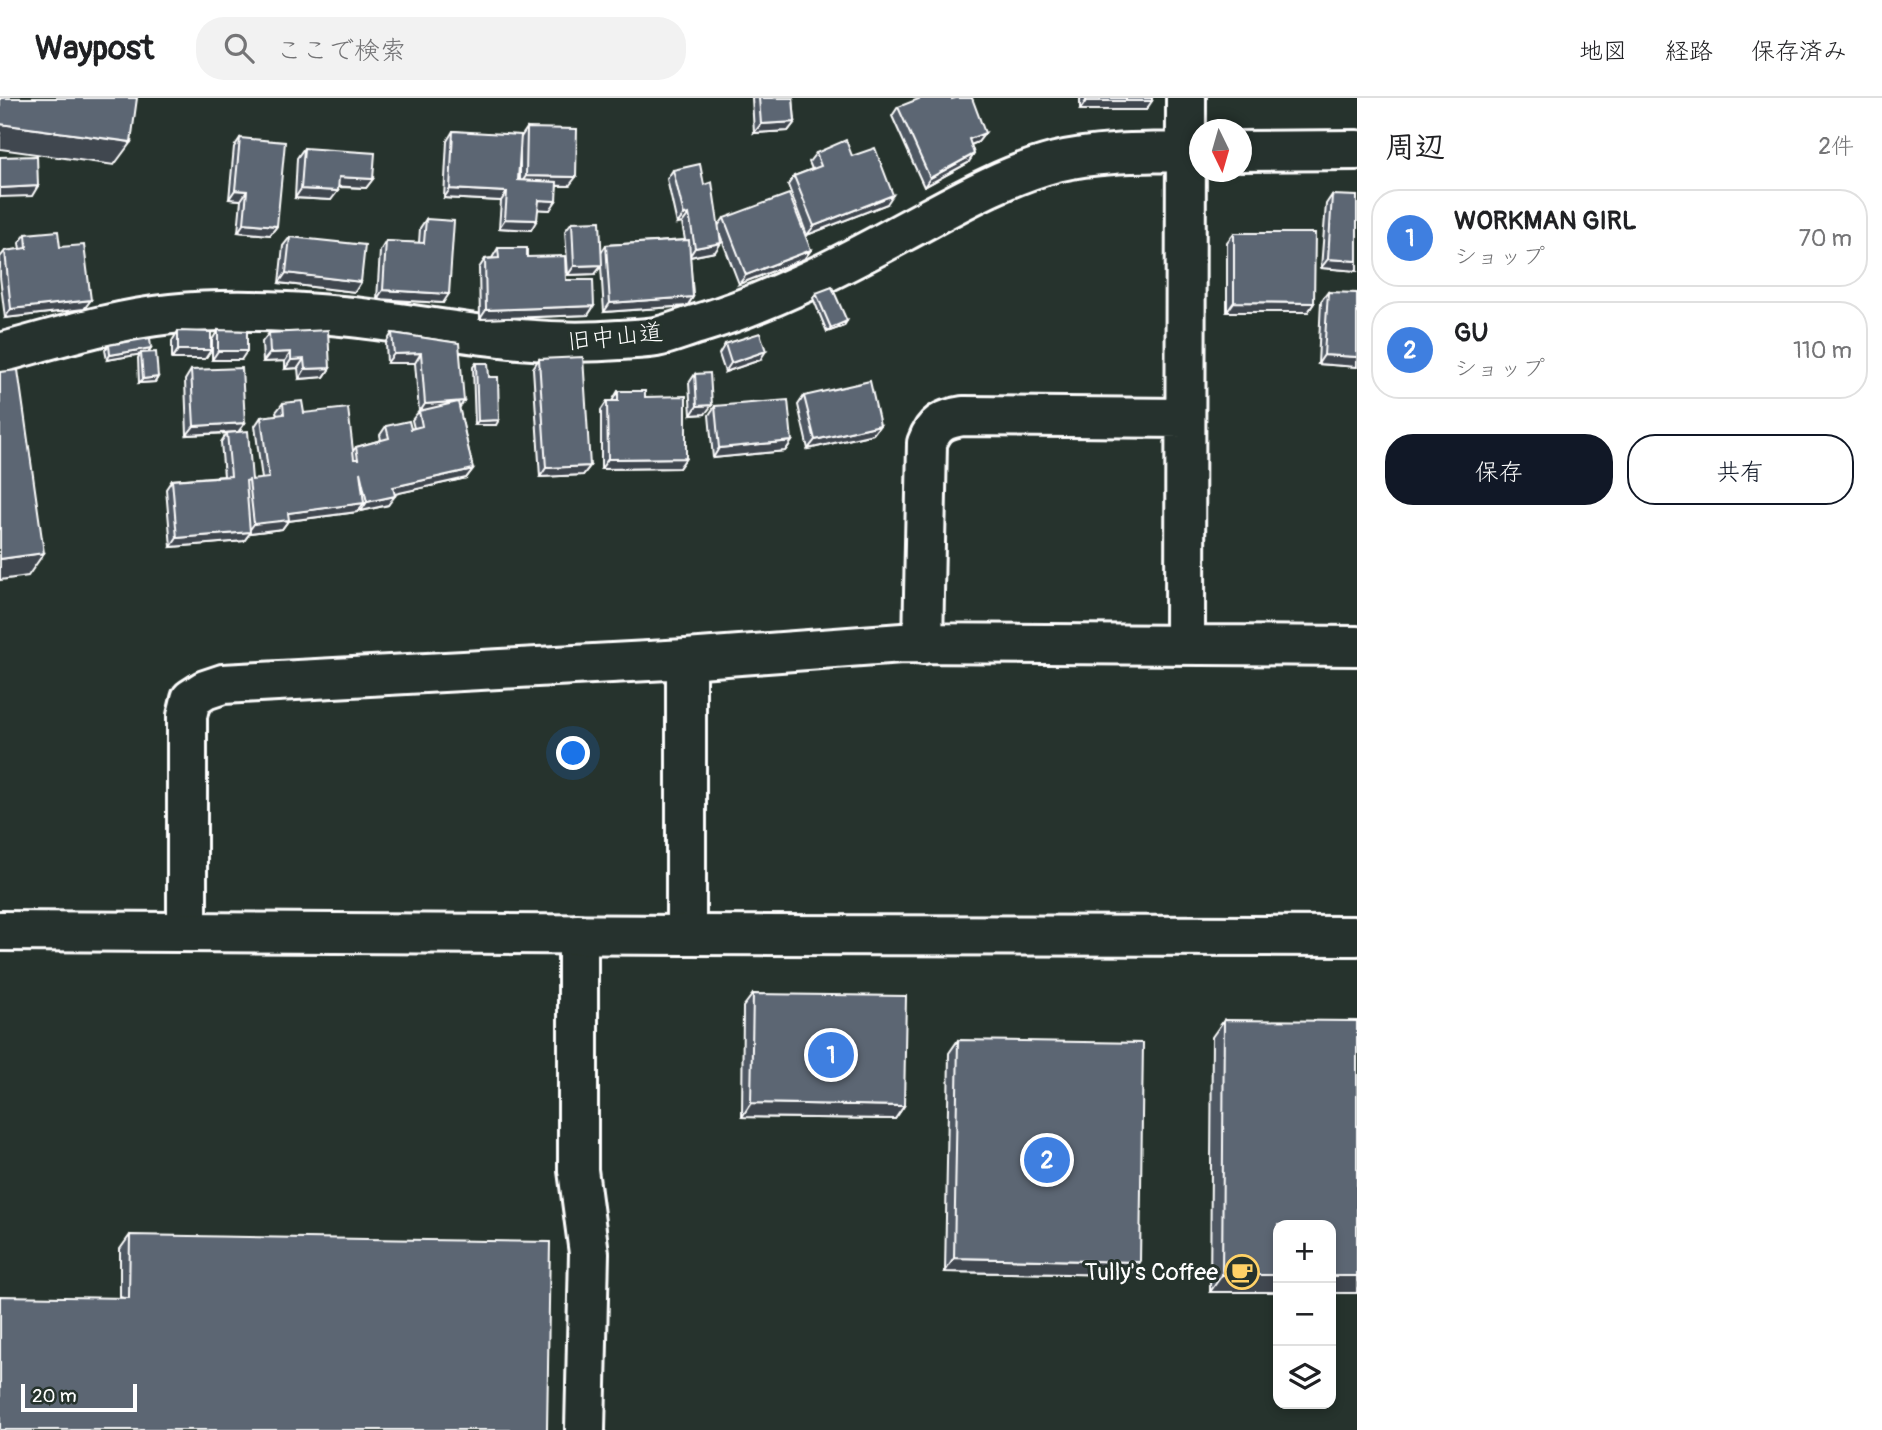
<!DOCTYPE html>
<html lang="ja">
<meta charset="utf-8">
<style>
:root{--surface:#fff;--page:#f2f2f2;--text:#202124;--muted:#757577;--line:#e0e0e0;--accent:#111827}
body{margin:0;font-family:Pangolin,"Klee One",sans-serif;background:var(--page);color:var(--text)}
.controls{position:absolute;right:21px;bottom:21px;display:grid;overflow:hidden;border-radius:14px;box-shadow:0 4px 10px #0003}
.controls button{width:63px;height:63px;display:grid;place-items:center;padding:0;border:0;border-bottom:2px solid var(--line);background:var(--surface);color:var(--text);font:35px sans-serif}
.compass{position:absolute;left:1189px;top:21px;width:63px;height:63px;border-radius:50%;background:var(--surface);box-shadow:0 4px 10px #0003;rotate:175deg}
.scale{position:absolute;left:21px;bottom:18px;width:116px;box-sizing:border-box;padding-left:7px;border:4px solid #fff;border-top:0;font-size:19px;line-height:24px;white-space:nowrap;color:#fff;-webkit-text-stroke:5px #26332d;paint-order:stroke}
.you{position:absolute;left:574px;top:656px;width:24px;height:24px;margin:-18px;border:5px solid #fff;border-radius:50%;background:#1a73e8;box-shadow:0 0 0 10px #1a73e833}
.badge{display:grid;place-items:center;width:46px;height:46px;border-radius:50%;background:var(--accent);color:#fff;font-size:23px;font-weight:700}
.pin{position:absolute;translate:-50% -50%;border:4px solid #fff;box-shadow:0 2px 7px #0006}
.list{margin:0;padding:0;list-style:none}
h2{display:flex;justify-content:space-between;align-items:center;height:91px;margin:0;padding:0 28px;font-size:30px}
h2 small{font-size:23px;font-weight:400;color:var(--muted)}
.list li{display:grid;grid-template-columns:46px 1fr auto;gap:21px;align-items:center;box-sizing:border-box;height:98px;margin:0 14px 14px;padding:0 14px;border:2px solid var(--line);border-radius:28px}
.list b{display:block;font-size:26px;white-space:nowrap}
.list p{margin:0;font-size:23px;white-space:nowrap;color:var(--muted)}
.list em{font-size:23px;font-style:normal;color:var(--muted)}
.actions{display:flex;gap:14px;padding:21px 28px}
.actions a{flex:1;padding:16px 0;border:2px solid var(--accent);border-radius:28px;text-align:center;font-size:24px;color:var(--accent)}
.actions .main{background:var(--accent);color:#fff}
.icon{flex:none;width:38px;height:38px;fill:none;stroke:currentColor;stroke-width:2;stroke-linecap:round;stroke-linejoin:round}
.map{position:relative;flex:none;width:1357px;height:1332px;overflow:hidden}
header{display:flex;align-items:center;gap:42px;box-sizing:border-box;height:98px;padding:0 35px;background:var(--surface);border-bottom:2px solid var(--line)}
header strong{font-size:33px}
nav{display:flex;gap:38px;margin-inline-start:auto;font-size:24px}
.search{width:490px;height:63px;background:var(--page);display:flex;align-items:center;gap:18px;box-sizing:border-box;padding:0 24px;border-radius:28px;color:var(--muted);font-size:26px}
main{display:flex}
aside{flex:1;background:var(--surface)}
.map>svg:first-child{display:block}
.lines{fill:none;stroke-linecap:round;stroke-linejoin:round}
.street-casing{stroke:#fff;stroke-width:44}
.secondary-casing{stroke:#fff;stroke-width:44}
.street{stroke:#26332d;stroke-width:38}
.secondary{stroke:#26332d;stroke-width:38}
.wall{fill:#4f5863;stroke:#fff;stroke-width:2;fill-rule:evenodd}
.shaded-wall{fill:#404750;stroke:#fff;stroke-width:2}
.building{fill:#5c6673;stroke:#fff;stroke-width:2}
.labels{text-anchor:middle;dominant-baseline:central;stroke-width:6;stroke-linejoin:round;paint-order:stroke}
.street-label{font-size:24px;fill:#fff;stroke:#26332d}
.poi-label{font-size:24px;fill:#fff;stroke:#26332d;text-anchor:end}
</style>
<header>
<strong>Waypost</strong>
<div class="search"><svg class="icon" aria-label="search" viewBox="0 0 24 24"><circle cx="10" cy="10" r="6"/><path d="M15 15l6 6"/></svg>ここで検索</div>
<nav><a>地図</a><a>経路</a><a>保存済み</a></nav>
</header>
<main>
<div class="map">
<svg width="1357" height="1332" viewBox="0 0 1357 1332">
<rect width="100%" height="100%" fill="#26332d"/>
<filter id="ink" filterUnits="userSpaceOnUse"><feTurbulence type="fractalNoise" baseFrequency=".0143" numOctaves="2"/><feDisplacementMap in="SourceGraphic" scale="14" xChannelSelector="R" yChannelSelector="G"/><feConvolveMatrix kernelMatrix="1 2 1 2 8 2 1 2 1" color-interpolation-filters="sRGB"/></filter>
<g filter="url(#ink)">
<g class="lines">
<!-- street casing -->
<g class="street-casing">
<path id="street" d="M 1241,53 L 1357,52
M 0,255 C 56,240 113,222 171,216 C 230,210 292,213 352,219 C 443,229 526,250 619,242 C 631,241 644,241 656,239 C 670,236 684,230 698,226 C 770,204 837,170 903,134 C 952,108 1002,78 1056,64 C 1102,53 1153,55 1199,54
M 923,546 L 927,345 C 934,326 943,321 963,318 L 1184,320
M 1185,547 L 1186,0
M 686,561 L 686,837
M 187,834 L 187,618 L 191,601 L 205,592 L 223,586 L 686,561 L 902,545 L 1357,548
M 578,836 L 578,1072 L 589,1155 L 585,1332"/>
</g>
<!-- secondary casing -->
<g class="secondary-casing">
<path id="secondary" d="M 0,833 L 686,837 L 1357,838"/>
</g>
<!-- street -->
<use href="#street" class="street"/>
<!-- secondary -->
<use href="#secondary" class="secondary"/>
</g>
<!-- wall -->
<path class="wall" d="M 752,0 L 793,0 L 795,24 L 788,33 L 754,35 Z
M 1080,0 L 1152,0 L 1146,12 L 1080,12 Z
M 898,9 L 985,35 L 978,44 L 971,47 L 974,56 L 968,65 L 924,89 L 892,18 Z
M 527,30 L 569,88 L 557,88 L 550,112 L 538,111 L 531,132 L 499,130 L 501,103 L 444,100 L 447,43 L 453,33 L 521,39 ZM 520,52 L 520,82 L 518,82 Z
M 240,40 L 277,128 L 270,137 L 238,134 L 241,102 L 229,101 L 234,49 Z
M 304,50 L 373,81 L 366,90 L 338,89 L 331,102 L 295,100 L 297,60 Z
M 816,55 L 852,58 L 887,106 L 807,137 L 788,87 L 794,78 L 812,71 L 809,64 Z
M 673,72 L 704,87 L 718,128 L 724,120 L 811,152 L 804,161 L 739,186 L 719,134 L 715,154 L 690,159 L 693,199 L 687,208 L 604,214 L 601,168 L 595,176 L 568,177 L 565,133 L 572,124 L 601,155 L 606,147 L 685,142 L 682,125 L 677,126 L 667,81 Z
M 1332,97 L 1357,173 L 1321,170 L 1326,106 Z
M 426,121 L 443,205 L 377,201 L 380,153 L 386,143 L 419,145 L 420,130 Z
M 1234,135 L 1314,205 L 1308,214 L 1227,214 L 1227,144 Z
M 26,136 L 60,149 L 84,211 L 5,220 L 0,179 L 0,159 L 5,153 L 20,151 L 19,145 Z
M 290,139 L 361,184 L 355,194 L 279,185 L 283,148 Z
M 498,150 L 527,159 L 566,182 L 594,208 L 588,217 L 480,221 L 479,170 L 485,161 L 492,160 Z
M 1328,194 L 1357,269 L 1318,266 L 1321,203 Z
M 816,195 L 844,228 L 827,234 L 813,200 Z
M 218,232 L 241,262 L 212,262 L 212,242 Z
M 178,233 L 211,252 L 205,261 L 172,261 L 172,243 Z
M 269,235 L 330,270 L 324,279 L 299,281 L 298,270 L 285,271 L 285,263 L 263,264 L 262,244 Z
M 392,235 L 459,245 L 459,310 L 473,371 L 466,380 L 394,396 L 388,407 L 361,413 L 360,410 L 357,414 L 288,423 L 282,431 L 250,435 L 244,443 L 171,449 L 166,391 L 172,382 L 224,378 L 221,344 L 227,335 L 234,335 L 187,337 L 185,282 L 191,272 L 245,325 L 239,334 L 252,382 L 262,381 L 255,328 L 261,319 L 277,317 L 276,314 L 283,305 L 304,315 L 353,353 L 356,349 L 381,342 L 380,337 L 386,328 L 411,331 L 414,330 L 412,322 L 419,313 L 415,265 L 387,265 L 386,245 Z
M 725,246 L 760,262 L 725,274 L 719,256 Z
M 109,247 L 148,254 L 158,279 L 155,284 L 139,285 L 138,260 L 140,256 L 107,262 L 105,252 Z
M 539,261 L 590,368 L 583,377 L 540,379 L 533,270 Z
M 476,265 L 489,279 L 496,327 L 475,327 L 473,269 Z
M 695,276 L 705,316 L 691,317 L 689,285 Z
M 618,293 L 645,299 L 686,360 L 679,370 L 601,371 L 601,312 L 607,303 L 612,303 Z
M 804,298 L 880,327 L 873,336 L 808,351 L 798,307 Z
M 715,308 L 792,343 L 785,353 L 713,360 L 709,317 Z
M 753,896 L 904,1008 L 895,1021 L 742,1019 L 743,909 Z
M 1224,922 L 1278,1127 L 1278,1194 L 1210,1194 L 1212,939 Z
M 958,942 L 1130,1177 L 945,1174 L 949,955 Z
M 130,1137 L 547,1332 L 120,1199 L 120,1151 Z"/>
<!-- shaded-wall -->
<path class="shaded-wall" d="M 1086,3 L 1152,3 L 1146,12 L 1080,12 Z
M 795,24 L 788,33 L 754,35 L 761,26 Z
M 0,26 L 131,44 L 114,67 L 0,51 Z
M 985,35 L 978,44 L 963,50 L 969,41 Z
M 974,56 L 968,65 L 924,89 L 930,80 Z
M 526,78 L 576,79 L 569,88 L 520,87 Z
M 339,79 L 373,81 L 366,90 L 332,88 Z
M 38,88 L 32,98 L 0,99 L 0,90 Z
M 301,91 L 338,93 L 331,102 L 295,100 Z
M 450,91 L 507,94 L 501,103 L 444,100 Z
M 235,92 L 247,93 L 241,102 L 229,101 Z
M 893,97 L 887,106 L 807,137 L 814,128 Z
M 539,102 L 556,103 L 550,112 L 532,111 Z
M 689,116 L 682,125 L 677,126 L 684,117 Z
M 505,121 L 537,122 L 531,132 L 499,130 Z
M 244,125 L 277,128 L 270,137 L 238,134 Z
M 721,145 L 715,154 L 689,159 L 695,150 Z
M 811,152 L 804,161 L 739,186 L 746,177 Z
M 1328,161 L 1357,163 L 1357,173 L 1321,170 Z
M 602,167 L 595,176 L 568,177 L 574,168 Z
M 286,175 L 361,184 L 355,194 L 279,185 Z
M 383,192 L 449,196 L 443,205 L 377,201 Z
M 693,199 L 687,208 L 604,214 L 610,205 Z
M 91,202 L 84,211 L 5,220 L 11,211 Z
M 1234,204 L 1314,205 L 1308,214 L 1227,214 Z
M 594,208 L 588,217 L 480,221 L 486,212 Z
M 847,223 L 844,228 L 827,234 L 831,230 Z
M 151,250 L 148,255 L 107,262 L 110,257 Z
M 178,252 L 211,252 L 205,261 L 172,261 Z
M 218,253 L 247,253 L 241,262 L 212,262 Z
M 766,253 L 760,262 L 725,274 L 731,265 Z
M 291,254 L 285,263 L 263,264 L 270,255 Z
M 421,255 L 415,265 L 387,265 L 394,256 Z
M 1324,257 L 1357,259 L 1357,269 L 1318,266 Z
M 304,261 L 298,270 L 285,271 L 291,262 Z
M 330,270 L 324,279 L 299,281 L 305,271 Z
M 158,279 L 155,284 L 139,285 L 143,281 Z
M 464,303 L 458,312 L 419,315 L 425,306 Z
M 712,307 L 705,316 L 691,317 L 697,308 Z
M 499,322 L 496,327 L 475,327 L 478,323 Z
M 245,325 L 238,334 L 187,337 L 194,328 Z
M 880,327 L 873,336 L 808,351 L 815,342 Z
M 792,343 L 785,353 L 713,360 L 719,350 Z
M 686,360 L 679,370 L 601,371 L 608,361 Z
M 590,368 L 583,377 L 540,379 L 546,370 Z
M 473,371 L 466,380 L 386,398 L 393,389 Z
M 395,398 L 388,407 L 361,413 L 367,404 Z
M 364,405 L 357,414 L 288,423 L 282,431 L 250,435 L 244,443 L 171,449 L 177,440 L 248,434 L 254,426 L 288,415 Z
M 44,455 L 28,478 L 0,482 L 0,461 Z
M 751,1005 L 904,1008 L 895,1021 L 742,1019 Z
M 954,1160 L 1140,1164 L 1130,1177 L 945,1174 Z
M 1222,1177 L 1278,1177 L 1278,1194 L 1210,1194 Z
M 1331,1178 L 1357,1178 L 1357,1195 L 1331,1195 Z"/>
<!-- building -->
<path class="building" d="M 0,0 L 137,0 L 131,44 L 0,26 Z
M 759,0 L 793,0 L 795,24 L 761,26 Z
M 921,0 L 952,0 L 952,1 L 956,0 L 972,0 L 985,35 L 969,41 L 974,56 L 930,80 L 898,9 Z
M 1086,0 L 1152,0 L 1152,3 L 1086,3 Z
M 527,30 L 577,31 L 576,79 L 526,78 Z
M 453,33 L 521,37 L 518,82 L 557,84 L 556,103 L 539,102 L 537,122 L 505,121 L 507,94 L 450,91 Z
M 240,40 L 285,44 L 277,128 L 244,125 L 247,93 L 235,92 Z
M 846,42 L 852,58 L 875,50 L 893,97 L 814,128 L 794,78 L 821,68 L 816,55 Z
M 304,50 L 375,55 L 373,81 L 339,79 L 338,93 L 301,91 Z
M 37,58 L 38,88 L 0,90 L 0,59 Z
M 700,66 L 704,87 L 712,84 L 721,145 L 695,150 L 689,116 L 684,117 L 673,72 Z
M 789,96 L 811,152 L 746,177 L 724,120 Z
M 1332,97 L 1357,98 L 1357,163 L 1328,161 Z
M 426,121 L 454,123 L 449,196 L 383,192 L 386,143 L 424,145 Z
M 600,123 L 602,167 L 574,168 L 572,124 Z
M 58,133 L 60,149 L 84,147 L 91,202 L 11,211 L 5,153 L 27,150 L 26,136 Z
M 1234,135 L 1315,135 L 1314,205 L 1234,204 Z
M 290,139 L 365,147 L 361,184 L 286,175 Z
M 689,142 L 693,199 L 610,205 L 606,147 Z
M 498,150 L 527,150 L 527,159 L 565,158 L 566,182 L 593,182 L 594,208 L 486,212 L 485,161 L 499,160 Z
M 832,189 L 847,223 L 831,230 L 816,195 Z
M 1328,194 L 1357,195 L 1357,259 L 1324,257 Z
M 218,232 L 247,233 L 247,253 L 218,253 Z
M 328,232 L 330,270 L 305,271 L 304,261 L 291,262 L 291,254 L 270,255 L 269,235 Z
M 178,233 L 211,234 L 211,252 L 178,252 Z
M 392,235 L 459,245 L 464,303 L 425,306 L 421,255 L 394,256 Z
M 760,235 L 766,253 L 731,265 L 725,246 Z
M 150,240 L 151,250 L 110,257 L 109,247 Z
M 156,254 L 158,279 L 143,281 L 141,255 Z
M 583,259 L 590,368 L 546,370 L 539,261 Z
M 476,265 L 488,265 L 489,279 L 498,279 L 499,322 L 478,323 Z
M 242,270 L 245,325 L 194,328 L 191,272 Z
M 18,272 L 44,455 L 0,461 L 0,274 Z
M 710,275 L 712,307 L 697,308 L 695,276 Z
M 870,283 L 880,327 L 815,342 L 804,298 Z
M 618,293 L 645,293 L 645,299 L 686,298 L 686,360 L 608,361 L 607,303 L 618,303 Z
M 788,302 L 792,343 L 719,350 L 715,308 Z
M 302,303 L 304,315 L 348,310 L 354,361 L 358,361 L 356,349 L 389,340 L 386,328 L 409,323 L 411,331 L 422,328 L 419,313 L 458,304 L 473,371 L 393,389 L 395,398 L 367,404 L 360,374 L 364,405 L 288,415 L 289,422 L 254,426 L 249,382 L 246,383 L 250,434 L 177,440 L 172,382 L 231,378 L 227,335 L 248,333 L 252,382 L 269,380 L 261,319 L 284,316 L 283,305 Z
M 753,896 L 906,898 L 904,1008 L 751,1005 Z
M 1224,922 L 1357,923 L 1357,1178 L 1331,1178 L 1331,1127 L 1278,1127 L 1278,1177 L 1222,1177 Z
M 958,942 L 1143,945 L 1140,1164 L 954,1160 Z
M 130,1137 L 550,1144 L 547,1332 L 0,1332 L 0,1198 L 129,1200 Z"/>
</g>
<!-- icons -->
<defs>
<g id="cafe-ring" transform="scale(1.75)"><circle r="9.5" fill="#26332d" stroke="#ffd166" stroke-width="1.5"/><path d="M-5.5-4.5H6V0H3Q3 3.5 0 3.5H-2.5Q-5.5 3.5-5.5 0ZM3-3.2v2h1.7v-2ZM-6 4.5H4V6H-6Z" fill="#ffd166"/></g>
</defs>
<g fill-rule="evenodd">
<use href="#cafe-ring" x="1242" y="1174"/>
</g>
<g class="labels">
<!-- street labels -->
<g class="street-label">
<text transform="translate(615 239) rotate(-6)">旧中山道</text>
</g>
<!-- poi labels -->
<g class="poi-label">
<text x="1218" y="1174">Tully's Coffee</text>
</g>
</g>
</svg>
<div class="controls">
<button>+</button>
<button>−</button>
<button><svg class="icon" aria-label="layers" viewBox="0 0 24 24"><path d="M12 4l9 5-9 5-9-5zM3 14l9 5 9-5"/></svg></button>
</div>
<svg class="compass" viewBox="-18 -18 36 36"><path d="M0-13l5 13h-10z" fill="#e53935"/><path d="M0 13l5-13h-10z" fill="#757577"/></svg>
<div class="scale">20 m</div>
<div class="you"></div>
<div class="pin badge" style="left:831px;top:957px;background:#3f7fe0">1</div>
<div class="pin badge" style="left:1047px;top:1062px;background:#3f7fe0">2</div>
</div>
<aside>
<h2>周辺<small>2件</small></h2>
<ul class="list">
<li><span class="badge" style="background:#3f7fe0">1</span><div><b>WORKMAN GIRL</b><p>ショップ</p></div><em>70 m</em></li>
<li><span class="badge" style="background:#3f7fe0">2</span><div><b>GU</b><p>ショップ</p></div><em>110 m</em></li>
</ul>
<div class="actions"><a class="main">保存</a><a>共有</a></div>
</aside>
</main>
